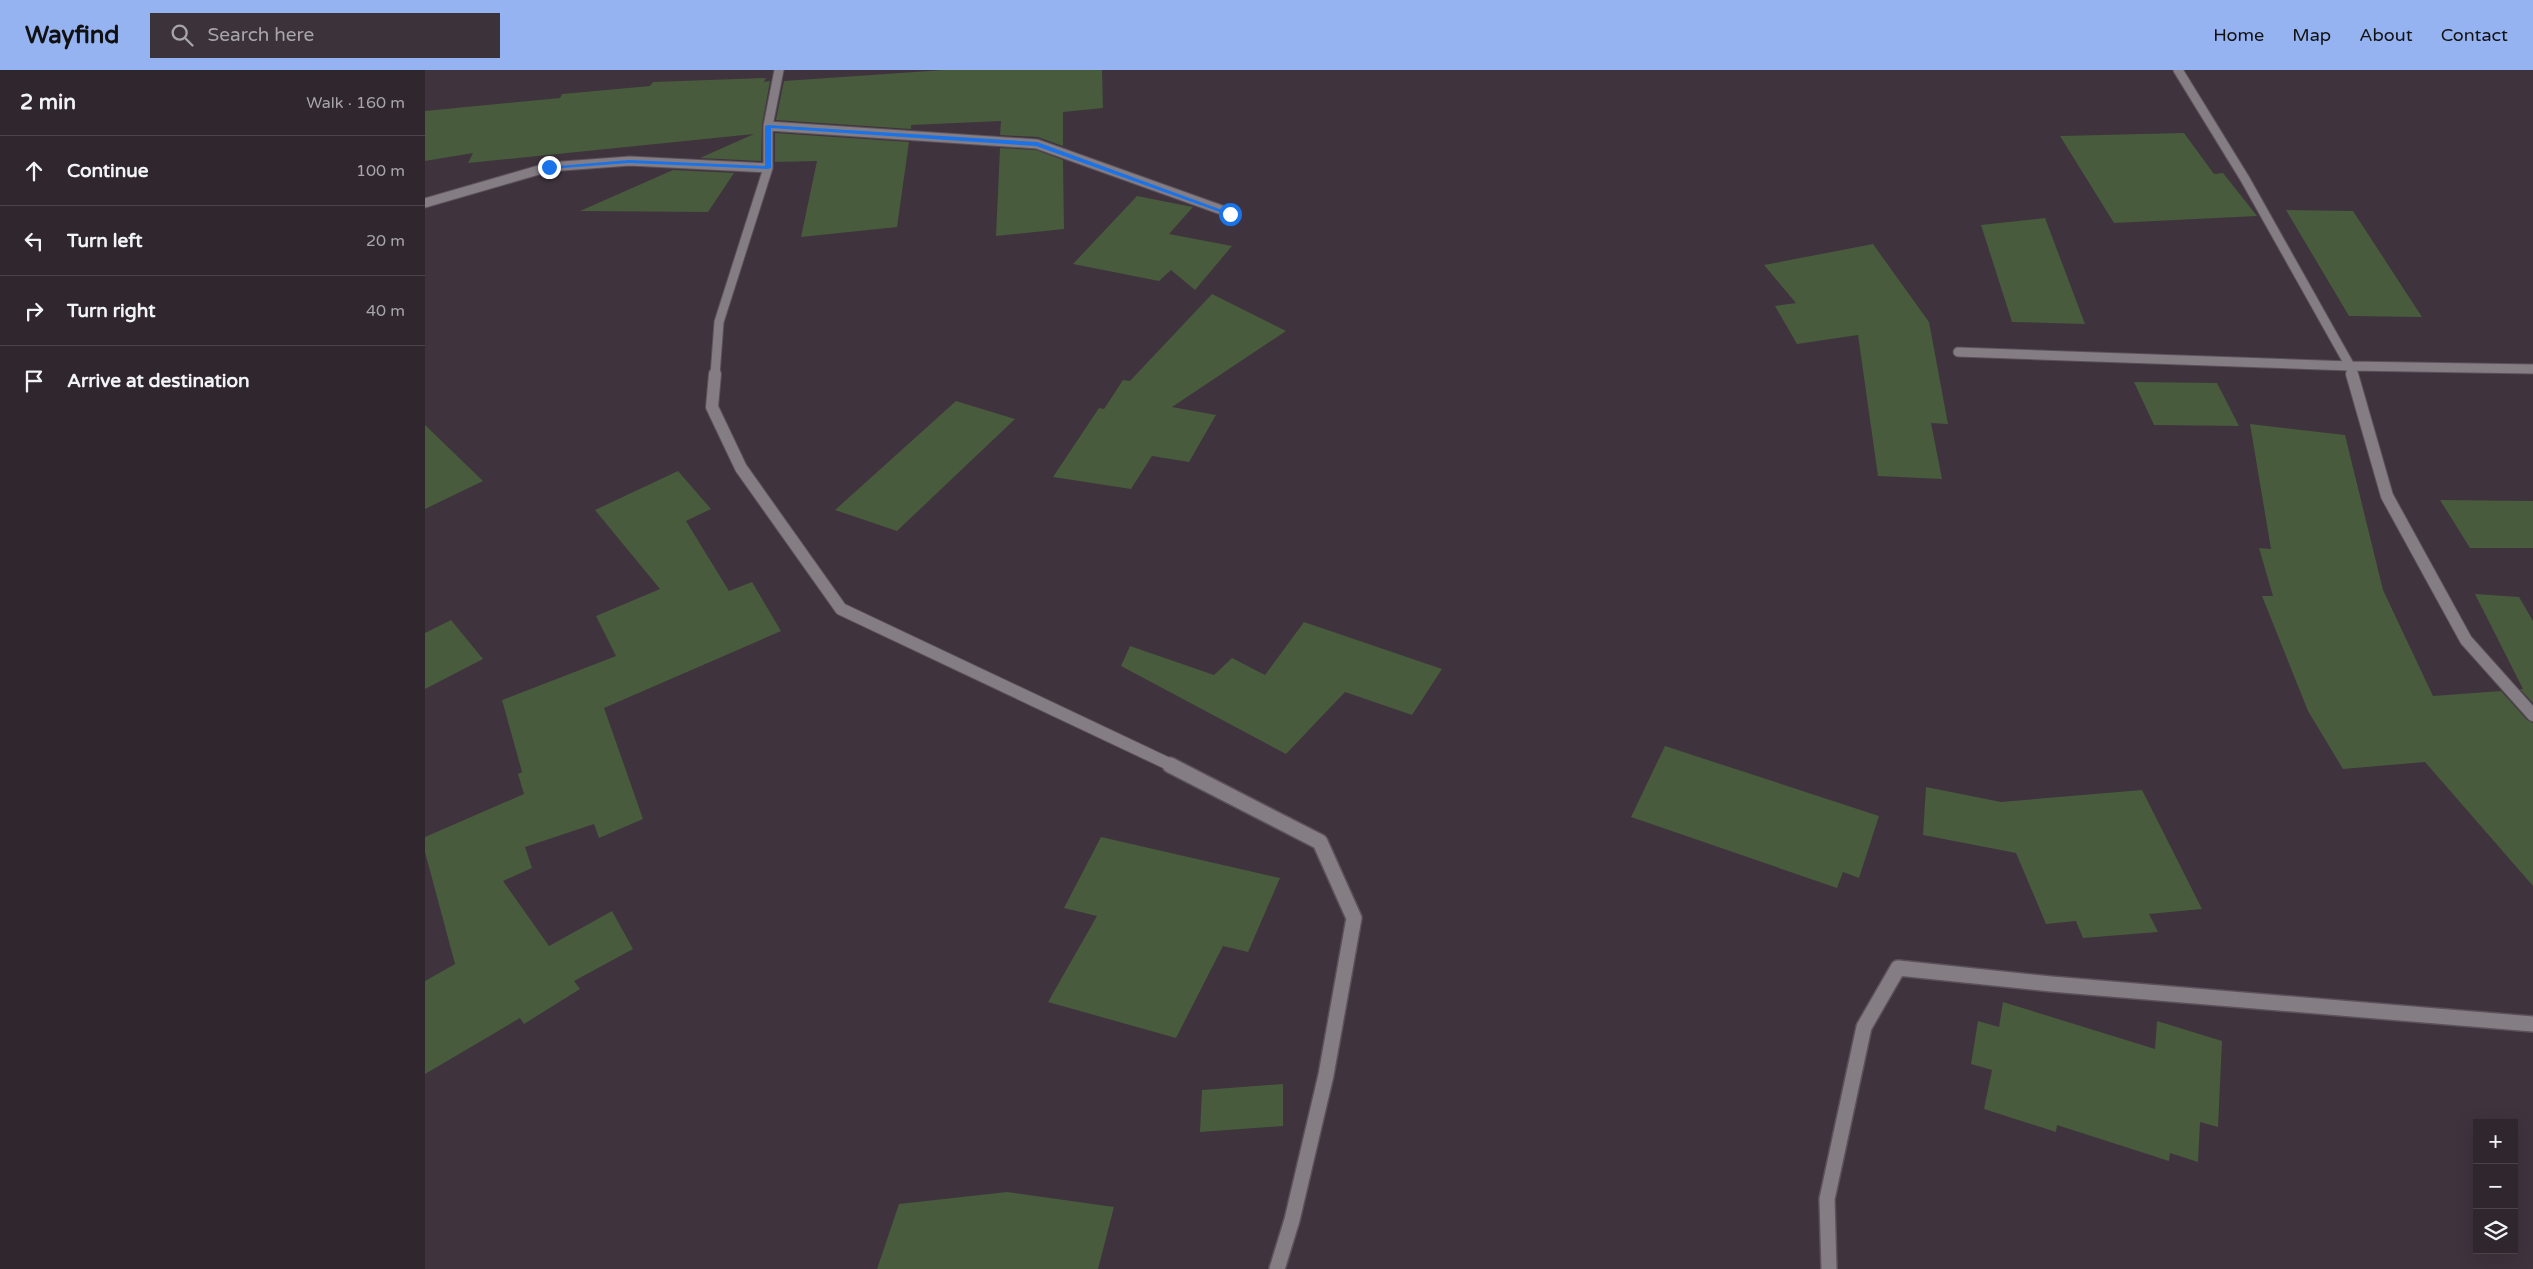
<!DOCTYPE html>
<meta charset="utf-8">
<style>
:root{--surface:#2f262e;--page:#3b323a;--text:#f1f3f6;--muted:#a7a5aa;--line:#4a434a;--accent:#95b2f1}
body{margin:0;font-family:"Varela Round",sans-serif;background:var(--page);color:var(--text)}
.controls{position:absolute;right:15px;bottom:15px;display:grid;overflow:hidden;border-radius:0px;box-shadow:0 5px 20px #0002}
.controls button{width:45px;height:45px;display:grid;place-items:center;padding:0;border:0;border-bottom:1px solid var(--line);background:var(--surface);color:var(--text);font:25px sans-serif}
.stop{position:absolute;width:15px;height:15px;margin:-11px;border:4px solid #1a73e8;border-radius:50%;background:#fff}
.stop.end{background:#1a73e8;border-color:#fff;box-shadow:0 1px 5px #0008}
.list{margin:0;padding:0;list-style:none}
h2{display:flex;justify-content:space-between;align-items:center;height:65px;margin:0;padding:0 20px;font-size:21px}
h2 small{font-size:16px;font-weight:400;color:var(--muted)}
.list li{display:grid;grid-template-columns:32px 1fr auto;gap:15px;align-items:center;box-sizing:border-box;height:70px;padding:0 20px;border-top:1px solid var(--line)}
.list b{display:block;font-size:19px;white-space:nowrap}
.list em{font-size:16px;font-style:normal;color:var(--muted)}
.icon{flex:none;width:28px;height:28px;fill:none;stroke:currentColor;stroke-width:2;stroke-linecap:round;stroke-linejoin:round}
.map{position:relative;flex:none;width:2108px;height:1199px;overflow:hidden}
header{display:flex;align-items:center;gap:30px;box-sizing:border-box;height:70px;padding:0 25px;background:var(--accent);color:#111}
header strong{font-size:24px}
nav{display:flex;gap:28px;margin-inline-start:auto;font-size:18px}
.search{width:350px;height:45px;background:var(--page);display:flex;align-items:center;gap:12px;box-sizing:border-box;padding:0 18px;border-radius:0px;color:var(--muted);font-size:19px}
main{display:flex}
aside{flex:1;background:var(--surface)}
.map>svg:first-child{display:block}
.building{fill:#485b3d}
.lines{fill:none;stroke-linecap:round;stroke-linejoin:round}
.minor-far2-casing{stroke:#5c515b;stroke-width:11}
.minor-far1-casing{stroke:#5c515b;stroke-width:14}
.minor-casing{stroke:#5c515b;stroke-width:18}
.minor-far2{stroke:#847e84;stroke-width:9}
.minor-far1{stroke:#847e84;stroke-width:12}
.minor{stroke:#847e84;stroke-width:15}
.route{fill:#1a73e8}
</style>
<header>
<strong>Wayfind</strong>
<div class="search"><svg class="icon" aria-label="search" viewBox="0 0 24 24"><circle cx="10" cy="10" r="6"/><path d="M15 15l6 6"/></svg>Search here</div>
<nav><a>Home</a><a>Map</a><a>About</a><a>Contact</a></nav>
</header>
<main>
<aside>
<h2>2 min<small>Walk · 160 m</small></h2>
<ul class="list">
<li><svg class="icon" aria-label="ahead" viewBox="0 0 24 24"><path d="M12 20V5M6 11l6-6 6 6"/></svg><div><b>Continue</b></div><em>100 m</em></li>
<li><svg class="icon" aria-label="left" viewBox="0 0 24 24"><path d="M17 20v-9H6M10 6l-5 5 5 5"/></svg><div><b>Turn left</b></div><em>20 m</em></li>
<li><svg class="icon" aria-label="right" viewBox="0 0 24 24"><path d="M7 20v-9h11M14 6l5 5-5 5"/></svg><div><b>Turn right</b></div><em>40 m</em></li>
<li><svg class="icon" aria-label="arrive" viewBox="0 0 24 24"><path d="M6 21V4h12l-3 4 3 4H6"/></svg><div><b>Arrive at destination</b></div></li>
</ul>
</aside>
<div class="map">
<svg width="2108" height="1199" viewBox="0 0 2108 1199">
<rect width="100%" height="100%" fill="#3f333e"/>
<!-- building -->
<path class="building" d="M 519,0 L 677,0 L 678,38 L 638,42 L 638,76 L 613,67 L 575,65 L 576,51 L 486,55 L 486,59 L 351,50 L 359,11 Z
M 341,8 L 339,12 L 345,11 L 337,55 L 336,91 L 275,88 L 329,64 L 43,93 L 48,83 L 0,91 L 0,41 L 135,28 L 137,24 L 225,16 L 228,12 Z
M 350,63 L 484,72 L 472,157 L 376,167 L 392,91 L 350,92 Z
M 1759,63 L 1789,104 L 1798,103 L 1832,146 L 1689,153 L 1635,66 Z
M 575,78 L 611,80 L 638,90 L 639,159 L 571,166 Z
M 248,100 L 309,103 L 283,142 L 155,141 Z
M 712,126 L 768,137 L 744,164 L 807,176 L 770,220 L 746,200 L 734,211 L 648,194 Z
M 1861,140 L 1928,141 L 1997,247 L 1924,246 Z
M 1620,148 L 1660,254 L 1587,252 L 1556,155 Z
M 1448,174 L 1504,252 L 1523,354 L 1506,353 L 1517,409 L 1453,406 L 1433,265 L 1372,274 L 1350,236 L 1371,233 L 1339,195 Z
M 787,224 L 861,261 L 747,337 L 791,345 L 764,392 L 727,386 L 706,419 L 628,407 L 674,338 L 679,339 L 698,310 L 705,311 Z
M 1709,312 L 1792,313 L 1814,356 L 1729,355 Z
M 531,331 L 590,349 L 472,461 L 410,440 Z
M 1825,354 L 1920,365 L 1958,520 L 2008,626 L 2076,621 L 2102,650 L 2108,653 L 2108,816 L 2000,692 L 1918,699 L 1883,641 L 1837,526 L 1848,526 L 1834,478 L 1846,479 Z
M 0,355 L 58,411 L 0,439 Z
M 253,401 L 286,439 L 261,451 L 304,521 L 327,512 L 356,561 L 179,638 L 218,749 L 174,768 L 169,754 L 100,777 L 107,798 L 78,811 L 124,876 L 187,841 L 208,879 L 149,911 L 155,919 L 99,954 L 95,948 L 0,1004 L 0,911 L 30,894 L 0,782 L 0,767 L 99,724 L 93,704 L 97,702 L 77,630 L 191,586 L 171,546 L 235,519 L 170,440 Z
M 2015,430 L 2108,431 L 2108,478 L 2045,478 Z
M 2050,524 L 2094,527 L 2108,551 L 2108,633 L 2095,619 L 2098,619 Z
M 26,550 L 58,589 L 0,619 L 0,563 Z
M 879,552 L 1017,599 L 987,645 L 920,622 L 861,684 L 696,596 L 705,576 L 789,605 L 807,588 L 840,605 Z
M 1240,676 L 1454,746 L 1434,808 L 1418,802 L 1412,818 L 1206,747 Z
M 1501,717 L 1576,732 L 1717,720 L 1777,839 L 1724,844 L 1733,862 L 1658,868 L 1651,851 L 1621,854 L 1591,783 L 1498,765 Z
M 676,767 L 855,808 L 823,882 L 798,876 L 751,968 L 623,932 L 672,846 L 639,838 Z
M 1578,932 L 1730,979 L 1732,951 L 1797,971 L 1793,1057 L 1775,1052 L 1773,1092 L 1745,1083 L 1744,1091 L 1632,1055 L 1631,1062 L 1559,1039 L 1567,1000 L 1546,994 L 1553,951 L 1574,957 Z
M 858,1014 L 858,1056 L 775,1062 L 777,1020 Z
M 582,1122 L 689,1137 L 673,1199 L 452,1199 L 474,1134 Z"/>
<g class="lines">
<!-- minor-far2 casing -->
<g class="minor-far2-casing">
<path id="minor-far2" d="M 1753,0 L 1820,109 L 1925,296 L 1928,305
M 343,56 L 612,74 L 805,143
M 0,133 L 124,97 L 205,91 L 343,98
M 1533,282 L 1925,296 L 2108,299
M 290,305 L 294,252 L 343,98 L 343,56 L 354,0"/>
</g>
<!-- minor-far1 casing -->
<g class="minor-far1-casing">
<path id="minor-far1" d="M 290,304 L 287,337 L 316,398 L 416,539 L 748,696
M 1927,304 L 1962,426 L 2041,570 L 2108,645"/>
</g>
<!-- minor casing -->
<g class="minor-casing">
<path id="minor" d="M 745,695 L 895,772 L 929,848 L 901,1005 L 867,1150 L 852,1199
M 1404,1199 L 1402,1129 L 1439,957 L 1473,898 L 1626,914 L 2108,954"/>
</g>
<!-- minor-far2 -->
<use href="#minor-far2" class="minor-far2"/>
<!-- minor-far1 -->
<use href="#minor-far1" class="minor-far1"/>
<!-- minor -->
<use href="#minor" class="minor"/>
</g>
<!-- route -->
<path class="route" d="M 343,55 L 612,72 L 808,144 L 803,145 L 611,76 L 346,58 L 346,98 L 343,99 L 204,93 L 124,99 L 121,97 L 204,90 L 340,96 L 340,56 Z"/>
</svg>
<div class="controls">
<button>+</button>
<button>−</button>
<button><svg class="icon" aria-label="layers" viewBox="0 0 24 24"><path d="M12 4l9 5-9 5-9-5zM3 14l9 5 9-5"/></svg></button>
</div>
<div class="stop" style="left:805px;top:144px"></div>
<div class="stop end" style="left:124px;top:97px"></div>
</div>
</main>
